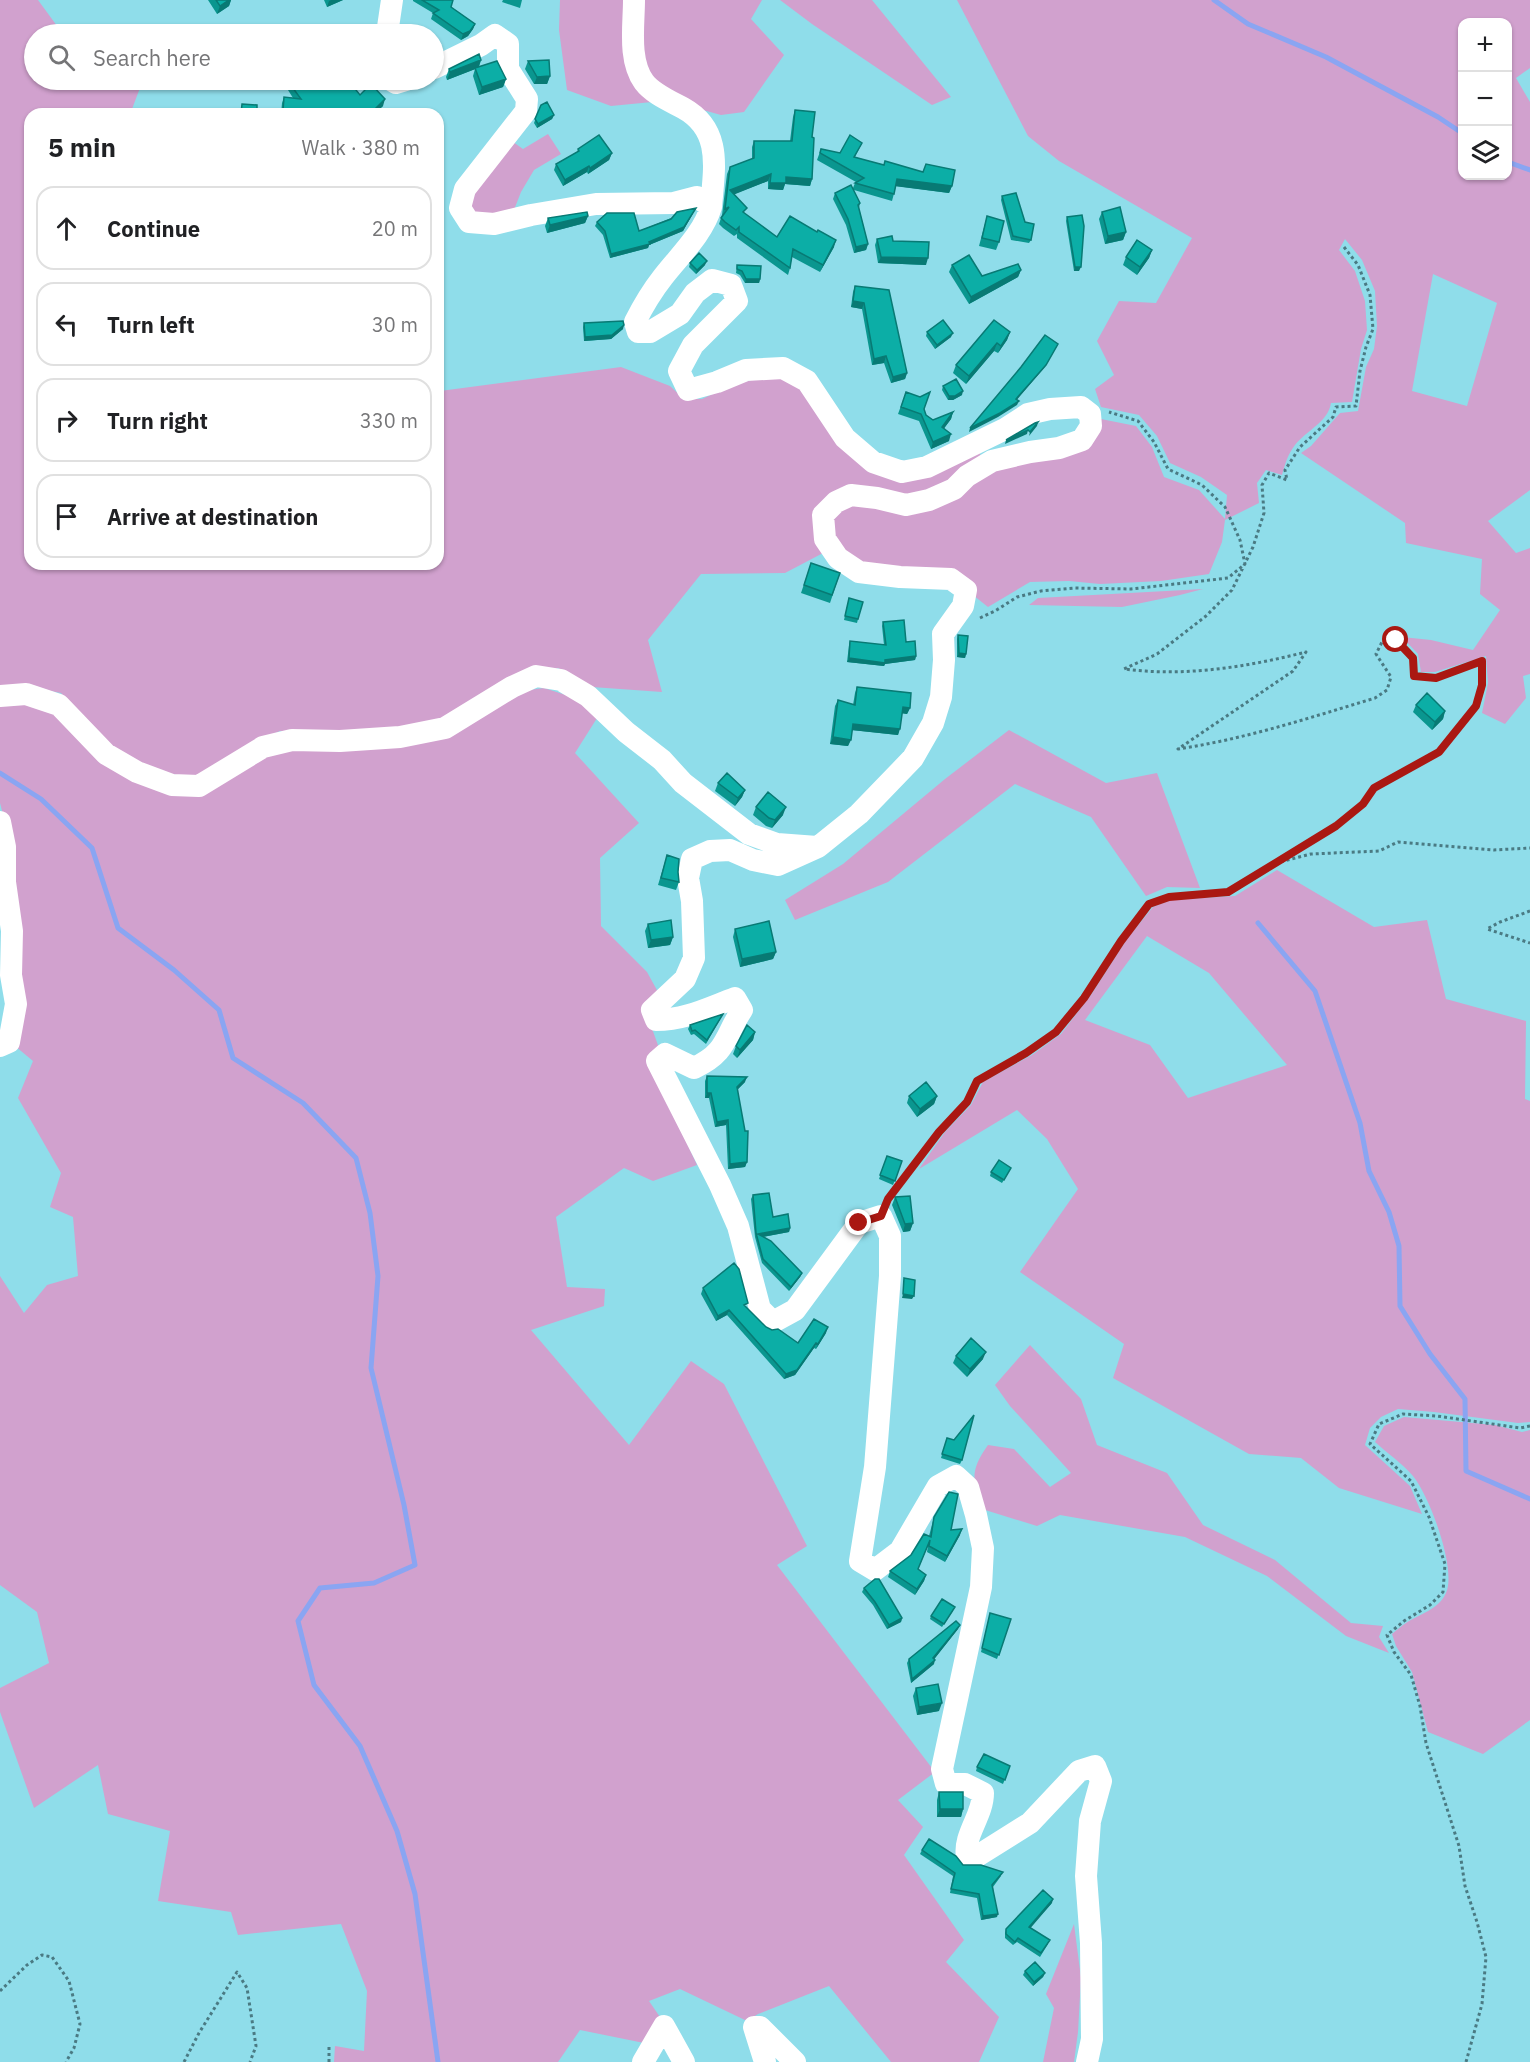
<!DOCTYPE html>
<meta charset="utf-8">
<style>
:root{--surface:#fff;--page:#f2f2f2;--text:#202124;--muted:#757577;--line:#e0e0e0}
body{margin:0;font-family:"IBM Plex Sans",sans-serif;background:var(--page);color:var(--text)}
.controls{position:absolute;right:18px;top:18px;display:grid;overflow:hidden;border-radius:12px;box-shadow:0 2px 4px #0004}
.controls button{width:54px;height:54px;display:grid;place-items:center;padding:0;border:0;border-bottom:2px solid var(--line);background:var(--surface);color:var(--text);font:30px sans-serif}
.stop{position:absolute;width:18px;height:18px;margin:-14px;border:4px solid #aa1812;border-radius:50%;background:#fff}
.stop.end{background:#aa1812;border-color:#fff;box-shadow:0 2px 6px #0008}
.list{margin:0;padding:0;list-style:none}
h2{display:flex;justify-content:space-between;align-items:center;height:78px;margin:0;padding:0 24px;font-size:26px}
h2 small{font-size:20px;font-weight:400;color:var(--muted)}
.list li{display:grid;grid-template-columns:39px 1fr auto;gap:18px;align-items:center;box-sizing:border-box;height:84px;margin:0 12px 12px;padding:0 12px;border:2px solid var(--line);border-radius:18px}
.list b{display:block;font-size:22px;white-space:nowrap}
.list em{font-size:20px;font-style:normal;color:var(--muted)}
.icon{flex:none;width:33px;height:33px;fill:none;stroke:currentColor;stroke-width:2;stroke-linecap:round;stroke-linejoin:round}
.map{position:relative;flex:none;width:1530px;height:2062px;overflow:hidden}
.search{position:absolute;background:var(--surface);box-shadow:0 2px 4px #0004;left:24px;top:24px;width:420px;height:66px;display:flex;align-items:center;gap:15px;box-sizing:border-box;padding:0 21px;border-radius:33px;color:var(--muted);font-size:22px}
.panel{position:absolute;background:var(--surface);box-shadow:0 2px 4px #0004;left:24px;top:108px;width:420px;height:462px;border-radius:18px}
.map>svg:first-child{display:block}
.green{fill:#d1a1ce;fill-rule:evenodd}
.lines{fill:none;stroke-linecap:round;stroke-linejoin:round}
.stream{stroke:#8aa5f2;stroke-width:5}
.path{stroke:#4a7a83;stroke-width:3;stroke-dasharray:3 3;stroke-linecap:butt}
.minor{stroke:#fff;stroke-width:22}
.wall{fill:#0a968f}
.shaded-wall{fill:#087a74}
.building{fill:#0caea6;stroke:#087a74;stroke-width:1.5}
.route{stroke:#aa1812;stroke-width:8}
</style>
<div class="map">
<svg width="1530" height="2062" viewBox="0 0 1530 2062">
<rect width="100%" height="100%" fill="#8fddea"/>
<!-- green -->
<path class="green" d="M 0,0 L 38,0 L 60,30 L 66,34 L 34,34 L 34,80 L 143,80 L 132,109 L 136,114 L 30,114 L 30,564 L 438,564 L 438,387 L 440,391 L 621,367 L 670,386 L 684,399 L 702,399 L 732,385 L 759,378 L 785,377 L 806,393 L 865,467 L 979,449 L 982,462 L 928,494 L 830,501 L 825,552 L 785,573 L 701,574 L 648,640 L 662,692 L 592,687 L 558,668 L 440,723 L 337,735 L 280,731 L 257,742 L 197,780 L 135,765 L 86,725 L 61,693 L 23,686 L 0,689 Z
M 560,0 L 628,0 L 652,102 L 611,106 L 567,90 L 559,30 Z
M 637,0 L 762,0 L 751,19 L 784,55 L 744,112 L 721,115 L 692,107 L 645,75 Z
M 780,0 L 872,0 L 951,97 L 932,105 L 812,24 Z
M 957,0 L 1530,0 L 1530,68 L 1516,78 L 1530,102 L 1530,490 L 1488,521 L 1516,553 L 1530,548 L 1530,674 L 1523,676 L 1526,698 L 1505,724 L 1482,713 L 1488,683 L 1486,656 L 1435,672 L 1421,672 L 1418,654 L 1402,637 L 1431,640 L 1473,650 L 1500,610 L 1480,594 L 1482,559 L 1406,543 L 1405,523 L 1301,453 L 1311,446 L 1340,413 L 1358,411 L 1366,367 L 1374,349 L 1377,326 L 1375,291 L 1362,260 L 1345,239 L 1339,250 L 1355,271 L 1365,301 L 1367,330 L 1361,349 L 1352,402 L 1331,403 C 1328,422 1307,430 1295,445 C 1288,454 1285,464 1282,475 L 1266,470 L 1257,483 L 1259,503 L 1225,520 L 1222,542 L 1209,574 L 1161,581 L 1100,584 L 1069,581 L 1030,582 L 988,607 L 973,595 L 857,565 L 839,552 L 830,518 L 855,502 L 881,505 L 970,482 L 1101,419 L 1136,426 L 1152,447 L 1164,477 L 1199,490 L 1225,519 L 1227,495 L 1201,477 L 1170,463 L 1157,436 L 1139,415 L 1101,407 L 1095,389 L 1114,375 L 1097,341 L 1119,301 L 1156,303 L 1192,238 L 1059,161 L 1028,136 ZM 1462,22 L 1508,22 L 1508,176 L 1462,176 ZM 1433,274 L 1497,303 L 1467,406 L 1412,391 Z
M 548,134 L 561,154 L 534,170 L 521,192 L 512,215 L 471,218 L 468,189 L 509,139 L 523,149 Z
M 1203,589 L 1180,595 L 1122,607 L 1029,605 L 1038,598 Z
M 544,688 L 575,698 L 599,715 L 575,753 L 639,823 L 600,858 L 601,926 L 647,972 L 658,992 L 645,1009 L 659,1048 L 659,1082 L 697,1165 L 653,1181 L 624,1168 L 556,1217 L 567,1287 L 605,1289 L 604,1306 L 531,1330 L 629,1445 L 691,1361 L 724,1384 L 807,1546 L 777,1565 L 935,1772 L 898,1800 L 923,1827 L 904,1855 L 964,1940 L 946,1962 L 999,2017 L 979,2062 L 891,2062 L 829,1986 L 758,2014 L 747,2021 L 680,1989 L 649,2001 L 662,2020 L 644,2043 L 580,2030 L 558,2062 L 334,2062 L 335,2046 L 364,2051 L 367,1991 L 341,1924 L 238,1935 L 231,1912 L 158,1901 L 170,1831 L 108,1814 L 98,1765 L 34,1808 L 0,1712 L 0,1688 L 49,1663 L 37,1612 L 0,1585 L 0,1276 L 24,1313 L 47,1285 L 78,1276 L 73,1217 L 50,1207 L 61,1173 L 18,1098 L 33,1061 L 15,1046 L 10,842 L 0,803 L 0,701 L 37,703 L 173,790 L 279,749 L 405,744 L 521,691 Z
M 1009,730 L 1106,783 L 1157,773 L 1200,888 L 1167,887 L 1146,896 L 1091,817 L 1015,784 L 888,882 L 795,920 L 785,900 L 843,864 L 945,779 Z
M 1277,870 L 1374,927 L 1427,920 L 1446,999 L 1526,1021 L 1525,1099 L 1530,1101 L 1530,1422 L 1518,1423 L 1434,1412 L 1398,1409 L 1381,1417 L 1370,1428 L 1365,1445 L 1410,1486 L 1422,1514 L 1339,1488 L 1301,1458 L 1249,1454 L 1113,1378 L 1124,1344 L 1020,1272 L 1078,1189 L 1047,1139 L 1017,1110 L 919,1169 L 945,1132 L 971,1105 L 983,1082 L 1032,1055 L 1061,1034 L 1091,995 L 1127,939 L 1153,907 L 1171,900 L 1235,896 ZM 1147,936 L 1209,973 L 1287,1065 L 1188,1098 L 1150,1045 L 1085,1020 Z
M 1030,1345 L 1081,1399 L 1097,1445 L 1167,1473 L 1203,1525 L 1275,1560 L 1351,1623 L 1383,1626 L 1379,1637 L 1389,1653 L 1346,1636 L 1267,1576 L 1185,1537 L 1060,1515 L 1037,1526 L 982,1509 C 973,1479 969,1472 988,1445 L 1014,1449 L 1050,1487 L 1071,1473 L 1010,1406 L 995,1385 Z
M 1404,1417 L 1495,1425 L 1522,1432 L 1530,1430 L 1530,1720 L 1483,1754 L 1428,1732 L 1412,1672 L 1396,1646 L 1392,1634 C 1397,1630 1401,1626 1406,1623 C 1420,1614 1439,1609 1446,1593 C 1457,1569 1429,1495 1413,1476 C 1402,1463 1387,1453 1375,1442 L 1384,1426 Z
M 1074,1924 L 1081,1978 L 1078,2032 L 1074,2062 L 1043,2062 L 1054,2008 L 1046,1994 Z"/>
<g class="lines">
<!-- stream -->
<path class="stream" d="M 1214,0 L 1248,24 L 1326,57 L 1438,117 L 1462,133
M 1508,162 L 1530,170
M 0,773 L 41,799 L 92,848 L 118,928 L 174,970 L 219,1010 L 233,1058 L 303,1103 L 356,1158 L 370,1213 L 378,1276 L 371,1368 L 404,1505 L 415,1565 L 374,1583 L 320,1588 L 298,1621 L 314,1685 L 360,1746 L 397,1831 L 415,1894 L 438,2062
M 1258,923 L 1315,991 L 1360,1123 L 1369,1171 L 1389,1212 L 1399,1246 L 1400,1306 L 1430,1354 L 1465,1399 L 1466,1471 L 1530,1499"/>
<!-- path -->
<path class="path" d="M 1344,247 L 1358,265 L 1370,295 L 1373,329 L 1366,347 L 1360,371 L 1356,406 L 1336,407 L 1333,417 L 1300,447 L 1285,470 L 1287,480 L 1269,473 L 1262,485 L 1264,513 L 1253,547 L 1232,590 L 1206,616 L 1157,654 L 1124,669 C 1185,677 1247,667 1306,652 L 1293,671 L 1178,749 C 1245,739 1309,718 1375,698 L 1387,690 L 1391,677 L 1376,654 L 1383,640 L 1397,640 L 1413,658 L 1414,677 L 1436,678 L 1481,661 L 1482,685 L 1476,706 L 1439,752 L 1404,773 L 1374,788 L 1363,804 L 1336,826 L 1272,864 L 1311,854 L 1379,851 L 1398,842 L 1494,850 L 1530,848
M 980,618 L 995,611 L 1017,597 L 1041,591 L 1074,588 L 1131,589 L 1228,578 L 1245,564 L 1240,540 L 1225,507 L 1202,485 L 1168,469 L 1154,442 L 1138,421 L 1109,412
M 1530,911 L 1500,922 L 1487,929 L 1530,943
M 889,1198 L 939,1132 L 967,1102 L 977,1081 L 1026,1053 L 1056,1032 L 1085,998 L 1121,941 L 1149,904 L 1169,897 L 1228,892 L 1271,864
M 0,1991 L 27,1965 L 42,1955 L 52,1957 L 69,1981 L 80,2024 L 74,2048 L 66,2062
M 184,2062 L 199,2033 L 237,1972 L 247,1988 L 256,2046 L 250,2062
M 329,2062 L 329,2046
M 1466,2062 L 1482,2004 L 1486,1957 L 1477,1922 L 1465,1886 L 1459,1846 L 1426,1743 L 1420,1706 L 1411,1675 L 1394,1652 L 1387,1635 L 1404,1621 L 1430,1605 L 1443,1592 L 1445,1564 L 1429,1517 L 1411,1481 L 1370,1444 L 1379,1424 L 1403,1414 L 1437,1416 L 1520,1428 L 1530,1426"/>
<!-- minor -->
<path class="minor" d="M 634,0 C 634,25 628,60 644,82 C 653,94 670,101 683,108 C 723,130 714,169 711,207
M 387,34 L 392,0
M 434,68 L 481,45 L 495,35 L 508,44 L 508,69 L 527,99 L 526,111 L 465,189 L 460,208 L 469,222 L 494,224 L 531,215 L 596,204 L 674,203 L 697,197 L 711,207 C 703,234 680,255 663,277 C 652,291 643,306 635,322 L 638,332 L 650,332 L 680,314 L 695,293 L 712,280 L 731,285 L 737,301 L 693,345 L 679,371 L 688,390 L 717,382 L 746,370 L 783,368 L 807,381 L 845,438 L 873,462 L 902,472 L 927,467 L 1005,429 L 1028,414 L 1050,409 L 1081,407 L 1090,414 L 1091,426 L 1082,440 L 1059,448 L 1030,452 L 992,461 L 967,476 L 954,489 L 929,500 L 906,505 L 877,498 L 851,495 L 836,502 L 823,515 L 825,539 L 838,558 L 859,572 L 900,577 L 951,579 L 966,590 L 963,606 L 943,634 L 944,660 L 941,697 L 933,723 L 913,758 L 859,814 L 818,847 L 778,865 L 753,860 L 730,850 L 710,851 L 692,859 L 688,878 L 692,901 L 694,958 L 685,979 L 652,1010 L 656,1020 C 685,1020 708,1008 735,998 L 742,1010 C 724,1037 728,1052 694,1068 L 665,1054 L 657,1061 L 720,1185 L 738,1226 L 760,1309 L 773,1322 L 795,1310 L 859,1223 L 881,1216 L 890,1236 L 890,1276 L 875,1467 L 860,1561 L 875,1570 L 900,1551 L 938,1486 L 956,1476 L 968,1487 L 976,1515 L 983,1548 L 981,1587 L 942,1769 L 946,1784 L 965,1784 L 983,1793 C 983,1816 963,1835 967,1857 L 979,1855 L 1030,1823 L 1079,1771 L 1095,1766 L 1101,1781 L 1090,1821 L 1086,1876 L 1091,1943 L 1092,2039 L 1087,2062
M 391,80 L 396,83 L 406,80
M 0,696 L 26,694 L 59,705 L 106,754 L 137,772 L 172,785 L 199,786 L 263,747 L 292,740 L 340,741 L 400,737 L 445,728 L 512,687 L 536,676 L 561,680 L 588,696 L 626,732 L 662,760 L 683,783 L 749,834 L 777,844 L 817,847
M 0,822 L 5,847 L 5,882 L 12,931 L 11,975 L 16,1004 L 9,1042 L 0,1046
M 643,2062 L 664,2026 L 684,2062
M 765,2062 L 754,2027 L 760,2027 L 795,2062"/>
</g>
<!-- wall -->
<path class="wall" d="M 208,0 L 231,0 L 229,6 L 217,14 Z
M 324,0 L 343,0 L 327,7 Z
M 413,0 L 453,0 L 451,7 L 475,24 L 473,29 L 468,36 L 461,40 L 431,19 L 433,13 L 413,1 Z
M 503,0 L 522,0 L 520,8 L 502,2 Z
M 481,60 L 479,67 L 506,79 L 503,87 L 479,95 L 473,76 L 475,69 L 447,80 L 446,77 L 449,69 Z
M 528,61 L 550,76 L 547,84 L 534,84 L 525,69 Z
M 290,84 L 360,95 L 383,106 L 374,114 L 281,114 L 282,103 L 284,97 L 293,98 L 288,90 Z
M 541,105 L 554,115 L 552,119 L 537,128 L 534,123 Z
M 795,110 L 812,137 L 812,179 L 810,186 L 785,184 L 783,190 L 768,189 L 768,181 L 734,194 L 745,214 L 777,237 L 834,247 L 820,272 L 792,257 L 790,268 L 788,275 L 737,238 L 737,234 L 734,236 L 723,228 L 719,224 L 722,215 L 727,174 L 730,167 L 752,159 L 752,147 L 754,141 L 790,141 L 793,117 Z
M 862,143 L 855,157 L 952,186 L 949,193 L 896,186 L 892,201 L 854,190 L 860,203 L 859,208 L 868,244 L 866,250 L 854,253 L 846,225 L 833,199 L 835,193 L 853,188 L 855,183 L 856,182 L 817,160 L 821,149 L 840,153 Z
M 578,149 L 612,153 L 609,160 L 588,174 L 587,172 L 563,186 L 554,170 L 556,164 L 577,152 Z
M 1002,196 L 1025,222 L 1031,240 L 1029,243 L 1011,240 L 1001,200 Z
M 696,208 L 683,231 L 649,245 L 648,248 L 610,258 L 603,235 L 595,226 L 597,222 L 639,231 Z
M 1102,212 L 1126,232 L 1123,240 L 1105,244 L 1099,219 Z
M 588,216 L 585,223 L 547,233 L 545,226 L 548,218 Z
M 987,216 L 999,242 L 996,250 L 979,246 Z
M 1067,217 L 1079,271 L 1074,271 L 1066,221 Z
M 877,239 L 893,241 L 926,265 L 878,263 L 875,245 Z
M 1152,250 L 1149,258 L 1137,275 L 1123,265 L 1126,257 Z
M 690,263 L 705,265 L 696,274 L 689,267 Z
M 737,265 L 760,279 L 759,283 L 745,283 L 740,275 L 736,273 Z
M 952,265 L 982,276 L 1021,270 L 1018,277 L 969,304 L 949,272 Z
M 855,286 L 907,373 L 905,379 L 891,383 L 884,363 L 872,365 L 862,309 L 851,307 L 853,292 Z
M 584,323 L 623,329 L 611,339 L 584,341 L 583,327 Z
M 927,332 L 951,337 L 935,349 L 926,336 Z
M 1010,332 L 1007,340 L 998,353 L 994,351 L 966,384 L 953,373 L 956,365 Z
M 943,386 L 962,395 L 953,400 L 948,400 L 942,390 Z
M 906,392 L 924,409 L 926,415 L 933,420 L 953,412 L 951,419 L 944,428 L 949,441 L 931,449 L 919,421 L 898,414 Z
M 811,563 L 840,573 L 830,603 L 801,593 Z
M 849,598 L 858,619 L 857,623 L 844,620 Z
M 883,622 L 906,642 L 916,656 L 915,660 L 885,664 L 884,666 L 847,662 L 849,645 L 850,641 L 884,645 L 882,626 Z
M 958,635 L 966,654 L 965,658 L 957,657 L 957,639 Z
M 857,687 L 910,708 L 907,714 L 902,713 L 898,735 L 852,730 L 848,746 L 830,744 L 835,706 L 838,700 L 853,705 L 855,693 Z
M 1416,705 L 1445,711 L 1443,719 L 1432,730 L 1413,712 Z
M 718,783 L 745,790 L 742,797 L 735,806 L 715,791 Z
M 756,807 L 783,815 L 772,828 L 766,826 L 753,815 Z
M 667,855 L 678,872 L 679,882 L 676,890 L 658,885 Z
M 648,924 L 673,937 L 670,945 L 648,948 L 645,931 Z
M 735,929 L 776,952 L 773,959 L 740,967 L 733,937 Z
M 723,1014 L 706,1044 L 694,1034 L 691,1035 L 688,1029 L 690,1025 Z
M 755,1032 L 753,1040 L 737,1058 L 733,1054 L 736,1046 Z
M 707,1076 L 745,1082 L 737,1090 L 747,1162 L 745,1167 L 728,1169 L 726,1125 L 715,1127 L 709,1098 L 705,1098 L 705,1081 Z
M 909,1096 L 937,1096 L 934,1104 L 917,1117 L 907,1103 Z
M 887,1156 L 902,1161 L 893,1185 L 879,1179 Z
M 1011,1168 L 1002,1183 L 990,1176 L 991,1172 Z
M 753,1195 L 773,1217 L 790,1228 L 789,1232 L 763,1237 L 802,1273 L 800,1277 L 789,1291 L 762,1263 L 755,1237 L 751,1199 Z
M 895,1197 L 913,1223 L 910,1231 L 903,1232 L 892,1205 Z
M 703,1288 L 746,1307 L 766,1327 L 798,1343 L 826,1333 L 816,1349 L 814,1348 L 795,1375 L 784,1379 L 727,1315 L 716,1321 L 701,1294 Z
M 956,1356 L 983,1359 L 967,1377 L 953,1363 Z
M 947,1438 L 962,1460 L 960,1464 L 941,1458 Z
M 934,1517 L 951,1530 L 960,1535 L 945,1562 L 927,1552 L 928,1546 L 918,1569 L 926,1575 L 924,1581 L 915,1595 L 888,1577 L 890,1571 L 911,1555 L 929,1536 Z
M 864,1588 L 902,1618 L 901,1622 L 887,1629 L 873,1605 L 862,1592 Z
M 953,1611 L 942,1627 L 930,1619 L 931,1616 Z
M 990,1613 L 1011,1619 L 997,1659 L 981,1652 Z
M 958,1629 L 934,1659 L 934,1664 L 911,1683 L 907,1663 L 909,1659 Z
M 916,1688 L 939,1711 L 917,1715 L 913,1696 Z
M 1010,1766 L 1003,1784 L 976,1771 L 977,1767 Z
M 939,1792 L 963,1809 L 961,1817 L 937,1817 L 937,1800 Z
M 922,1850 L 963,1865 L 1001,1876 L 993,1887 L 997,1917 L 981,1920 L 977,1898 L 950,1893 L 953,1876 L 920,1854 Z
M 1052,1903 L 1030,1927 L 1048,1944 L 1040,1957 L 1017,1942 L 1013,1945 L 1005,1938 L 1005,1933 L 1006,1929 Z
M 1025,1971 L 1045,1973 L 1043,1977 L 1033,1986 L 1023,1975 Z"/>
<!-- shaded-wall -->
<path class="shaded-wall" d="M 229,0 L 231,0 L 229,6 L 217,14 L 220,6 Z
M 331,0 L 343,0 L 327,7 L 329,1 Z
M 475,24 L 473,29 L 468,36 L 461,40 L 463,34 Z
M 481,60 L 478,68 L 447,80 L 450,72 Z
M 550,76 L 547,84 L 534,84 L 537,77 Z
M 506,79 L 503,87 L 479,95 L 482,87 Z
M 385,99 L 383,106 L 374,114 L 370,114 Z
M 283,111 L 318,114 L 281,114 Z
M 554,115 L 552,119 L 537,128 L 538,124 Z
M 612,153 L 609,160 L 588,174 L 590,168 Z
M 589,166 L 587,172 L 563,186 L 565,180 Z
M 771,174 L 768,181 L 728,197 L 730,190 Z
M 786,177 L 812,179 L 810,186 L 785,184 L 783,190 L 768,189 L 770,183 Z
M 897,179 L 952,186 L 949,193 L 894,186 Z
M 696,208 L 683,231 L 649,245 L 648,248 L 610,258 L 611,254 L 649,242 Z
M 588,216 L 585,223 L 547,233 L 550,225 Z
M 1126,232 L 1123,240 L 1105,244 L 1108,236 Z
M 836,240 L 834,247 L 820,272 L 823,265 Z
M 868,244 L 866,250 L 854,253 L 856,247 Z
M 1152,250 L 1149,258 L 1137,275 L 1140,267 Z
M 881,257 L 928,258 L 926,265 L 878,263 Z
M 707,261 L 705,265 L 696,274 L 697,270 Z
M 1075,267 L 1081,267 L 1079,271 L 1074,271 Z
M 1021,270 L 1018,277 L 969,304 L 971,297 Z
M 746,279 L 760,279 L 759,283 L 745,283 Z
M 853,301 L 864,303 L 862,309 L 851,307 Z
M 624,325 L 623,329 L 611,339 L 584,341 L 585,337 Z
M 1010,332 L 1007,340 L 998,353 L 1001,346 Z
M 953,333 L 951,337 L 935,349 L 937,345 Z
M 997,343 L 994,351 L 966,384 L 969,376 Z
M 1058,344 L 1044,368 L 1014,403 L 1016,399 Z
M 886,356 L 884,363 L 872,365 L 874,359 Z
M 907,373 L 905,379 L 891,383 L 893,377 Z
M 963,391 L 962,395 L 953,400 L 948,400 L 949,396 Z
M 1019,401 L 1017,405 L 998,417 L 969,432 L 970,428 Z
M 953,412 L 951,419 L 940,434 L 942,427 Z
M 1038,422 L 1037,426 L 1029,436 L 1030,432 Z
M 1028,430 L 1027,434 L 1005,444 L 1006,440 Z
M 951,434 L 949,441 L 931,449 L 933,442 Z
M 959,653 L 966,654 L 965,658 L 957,657 Z
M 916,656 L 915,660 L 885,664 L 884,666 L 847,662 L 849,658 L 885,660 Z
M 903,707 L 910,708 L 907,714 L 900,713 Z
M 1445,711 L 1443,719 L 1432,730 L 1435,722 Z
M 853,724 L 900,729 L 898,735 L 851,730 Z
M 833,737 L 851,740 L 848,746 L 830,744 Z
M 745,790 L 742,797 L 735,806 L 738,798 Z
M 786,807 L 783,815 L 772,828 L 775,820 Z
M 673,937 L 670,945 L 648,948 L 651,940 Z
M 776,952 L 773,959 L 740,967 L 742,959 Z
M 755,1032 L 753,1040 L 737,1058 L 740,1050 Z
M 747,1077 L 745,1082 L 735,1092 L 737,1087 Z
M 707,1093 L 711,1093 L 709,1098 L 705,1098 Z
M 937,1096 L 934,1104 L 917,1117 L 920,1109 Z
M 728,1120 L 726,1125 L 715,1127 L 717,1122 Z
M 747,1162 L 745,1167 L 728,1169 L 730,1164 Z
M 913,1223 L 910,1231 L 903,1232 L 905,1224 Z
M 790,1228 L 789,1232 L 757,1238 L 758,1234 Z
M 802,1273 L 800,1277 L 789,1291 L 791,1287 Z
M 903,1294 L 914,1296 L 912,1299 L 902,1298 Z
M 729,1310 L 727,1315 L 716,1321 L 718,1316 Z
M 828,1327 L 826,1333 L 816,1349 L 818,1344 Z
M 816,1343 L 814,1348 L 795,1375 L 784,1379 L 786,1374 Z
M 986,1352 L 983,1359 L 967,1377 L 970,1369 Z
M 962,1529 L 960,1535 L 945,1562 L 947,1556 Z
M 926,1575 L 924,1581 L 915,1595 L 917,1589 Z
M 902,1618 L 901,1622 L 887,1629 L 889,1625 Z
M 960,1625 L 958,1629 L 932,1662 L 933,1658 Z
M 935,1660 L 934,1664 L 911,1683 L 912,1679 Z
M 942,1703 L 939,1711 L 917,1715 L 919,1707 Z
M 940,1809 L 963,1809 L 961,1817 L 937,1817 Z
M 1053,1899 L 1052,1903 L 1028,1931 L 1029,1927 Z
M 998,1914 L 997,1917 L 981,1920 L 983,1916 Z
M 1045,1973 L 1043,1977 L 1033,1986 L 1034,1982 Z"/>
<!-- building -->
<path class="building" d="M 216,0 L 229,0 L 220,6 Z
M 422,0 L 453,0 L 451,7 L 475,24 L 470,31 L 463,34 L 433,13 L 439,10 Z
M 479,54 L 481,60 L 450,72 L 449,69 Z
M 549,60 L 550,76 L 537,77 L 528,61 Z
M 497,61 L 506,79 L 482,87 L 475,68 Z
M 296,80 L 348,80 L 360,95 L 371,84 L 385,99 L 370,114 L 342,114 L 340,112 L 337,114 L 318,114 L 283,111 L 284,97 L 301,99 L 290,84 Z
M 547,102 L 554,115 L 538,124 L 535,119 L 541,105 Z
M 242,104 L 257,105 L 257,114 L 241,114 Z
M 795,110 L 815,112 L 812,137 L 814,138 L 812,179 L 786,177 L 786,183 L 770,183 L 771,174 L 730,190 L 747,208 L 743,212 L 777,237 L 790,216 L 817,232 L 818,230 L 836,240 L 823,265 L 793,249 L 790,268 L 739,232 L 739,227 L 736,230 L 725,222 L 721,218 L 729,207 L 725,209 L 730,167 L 754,158 L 754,141 L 792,141 Z
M 599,135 L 612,153 L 590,168 L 589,166 L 565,180 L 556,164 L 579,151 L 578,149 Z
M 850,135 L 862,143 L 854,157 L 884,165 L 885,161 L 923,172 L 926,164 L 955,170 L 952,186 L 897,179 L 894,194 L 855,183 L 864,178 L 820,153 L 821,149 L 840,153 Z
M 851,185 L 860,203 L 858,205 L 868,244 L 856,247 L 848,219 L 835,193 Z
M 1016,193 L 1025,222 L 1034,224 L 1031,240 L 1013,236 L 1002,196 Z
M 1120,207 L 1126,232 L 1108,236 L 1102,212 Z
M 696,208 L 684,227 L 649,242 L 650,244 L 611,254 L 605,231 L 597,222 L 607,213 L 634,213 L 639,231 L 671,219 L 677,212 Z
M 587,212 L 588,216 L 550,225 L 548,218 Z
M 1082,215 L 1084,226 L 1081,267 L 1075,267 L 1067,217 Z
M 987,216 L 1004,221 L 999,242 L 982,238 Z
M 892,236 L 893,241 L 929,242 L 928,258 L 881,257 L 877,239 Z
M 1137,240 L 1152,250 L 1140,267 L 1126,257 Z
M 699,253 L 707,261 L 697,270 L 690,263 Z
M 969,255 L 982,276 L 1018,264 L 1021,270 L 971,297 L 952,265 Z
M 737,265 L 761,266 L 760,279 L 746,279 L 742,271 L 737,269 Z
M 855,286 L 889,290 L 907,373 L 893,377 L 886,356 L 874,359 L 864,303 L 853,301 Z
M 943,320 L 953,333 L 937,345 L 927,332 Z
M 994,320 L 1010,332 L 1001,346 L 997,343 L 969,376 L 956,365 Z
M 623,321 L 624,325 L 612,335 L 585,337 L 584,323 Z
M 1045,335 L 1058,344 L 1046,365 L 1016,399 L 1019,401 L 1000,413 L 970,428 L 1021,367 Z
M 956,379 L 963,391 L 955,396 L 949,396 L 943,386 Z
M 906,392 L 920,397 L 930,392 L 924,409 L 926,415 L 933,420 L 953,412 L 942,427 L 951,434 L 933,442 L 921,414 L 901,407 Z
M 1038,422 L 1030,432 L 1028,430 L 1006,440 L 1035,423 Z
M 811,563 L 840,573 L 832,595 L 804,585 Z
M 849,598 L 863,602 L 858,619 L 845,616 Z
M 904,620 L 906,642 L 915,641 L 916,656 L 885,660 L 885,663 L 849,658 L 850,641 L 886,645 L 883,622 Z
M 958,635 L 968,636 L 966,654 L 959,653 Z
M 857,687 L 911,693 L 910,708 L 903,707 L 900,729 L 853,724 L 851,740 L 833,737 L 838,700 L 855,705 Z
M 1427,693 L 1445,711 L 1435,722 L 1416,705 Z
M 727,773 L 745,790 L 738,798 L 718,783 Z
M 768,792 L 786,807 L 775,820 L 769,818 L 756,807 Z
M 667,855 L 679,859 L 678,872 L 679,882 L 661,878 Z
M 671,920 L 673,937 L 651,940 L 648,924 Z
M 769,921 L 776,952 L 742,959 L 735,929 Z
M 723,1014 L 707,1040 L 695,1030 L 692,1031 L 690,1025 Z
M 747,1025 L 755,1032 L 740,1050 L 736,1046 Z
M 707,1076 L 747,1077 L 737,1087 L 745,1131 L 748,1131 L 747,1162 L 730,1164 L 728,1120 L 717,1122 L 711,1093 L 707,1093 Z
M 926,1082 L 937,1096 L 920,1109 L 909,1096 Z
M 887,1156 L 902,1161 L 895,1181 L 880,1175 Z
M 999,1160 L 1011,1168 L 1004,1180 L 991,1172 Z
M 769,1193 L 773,1217 L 788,1214 L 790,1228 L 758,1234 L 771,1241 L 802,1273 L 791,1287 L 763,1259 L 756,1233 L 753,1195 Z
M 910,1196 L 913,1223 L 905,1224 L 895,1197 Z
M 734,1263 L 739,1269 L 748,1303 L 744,1305 L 766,1327 L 772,1330 L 778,1329 L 798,1343 L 814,1319 L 828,1327 L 818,1344 L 816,1343 L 797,1370 L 786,1374 L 729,1310 L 718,1316 L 703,1288 Z
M 904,1278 L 915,1280 L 914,1296 L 903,1294 Z
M 971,1338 L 986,1352 L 970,1369 L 956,1356 Z
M 974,1415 L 962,1460 L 942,1454 L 947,1438 L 954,1440 Z
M 949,1492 L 958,1494 L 951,1530 L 962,1529 L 947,1556 L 929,1546 L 930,1540 L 918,1569 L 926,1575 L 917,1589 L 890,1571 L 911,1555 L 924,1534 L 931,1537 L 934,1517 Z
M 875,1579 L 879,1579 L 902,1618 L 889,1625 L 875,1602 L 864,1588 Z
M 942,1599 L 955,1607 L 944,1624 L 931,1616 Z
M 990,1613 L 1011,1619 L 999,1655 L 982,1648 Z
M 956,1621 L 960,1625 L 933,1658 L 935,1660 L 912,1679 L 909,1659 Z
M 938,1684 L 942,1703 L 919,1707 L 916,1688 Z
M 984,1754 L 1010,1766 L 1005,1780 L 977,1767 Z
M 939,1792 L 963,1792 L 963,1809 L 940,1809 Z
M 929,1839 L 956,1856 L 963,1865 L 981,1865 L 1003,1872 L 992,1885 L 998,1914 L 983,1916 L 979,1894 L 951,1889 L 955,1873 L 922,1850 Z
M 1043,1890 L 1053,1899 L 1029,1927 L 1050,1940 L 1041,1953 L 1018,1938 L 1015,1942 L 1006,1934 L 1006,1929 Z
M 1035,1962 L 1045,1973 L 1034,1982 L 1025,1971 Z"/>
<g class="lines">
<!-- route -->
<path class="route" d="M 859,1223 L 881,1216 L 888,1199 L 939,1132 L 967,1102 L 977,1081 L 1026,1053 L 1056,1032 L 1084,998 L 1121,941 L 1149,904 L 1169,897 L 1228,892 L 1336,826 L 1363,804 L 1374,788 L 1439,752 L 1476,706 L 1482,685 L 1482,661 L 1436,678 L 1414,676 L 1413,658 L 1396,640"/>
</g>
</svg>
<div class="controls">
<button>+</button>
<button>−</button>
<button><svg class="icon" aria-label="layers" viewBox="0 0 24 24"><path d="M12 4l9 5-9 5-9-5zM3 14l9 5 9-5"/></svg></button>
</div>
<div class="stop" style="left:1396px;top:640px"></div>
<div class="stop end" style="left:859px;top:1223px"></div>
<div class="search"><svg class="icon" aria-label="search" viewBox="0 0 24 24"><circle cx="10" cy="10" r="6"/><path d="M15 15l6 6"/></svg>Search here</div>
<section class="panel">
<h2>5 min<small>Walk · 380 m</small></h2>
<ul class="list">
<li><svg class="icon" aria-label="ahead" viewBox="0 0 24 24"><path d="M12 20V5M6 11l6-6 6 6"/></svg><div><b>Continue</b></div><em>20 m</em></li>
<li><svg class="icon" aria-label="left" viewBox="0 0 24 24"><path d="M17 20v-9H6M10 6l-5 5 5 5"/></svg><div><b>Turn left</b></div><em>30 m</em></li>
<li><svg class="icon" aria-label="right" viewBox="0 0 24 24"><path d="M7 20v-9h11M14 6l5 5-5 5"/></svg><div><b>Turn right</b></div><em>330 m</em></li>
<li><svg class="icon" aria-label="arrive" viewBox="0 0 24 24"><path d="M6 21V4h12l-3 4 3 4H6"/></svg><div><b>Arrive at destination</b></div></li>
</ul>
</section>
</div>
